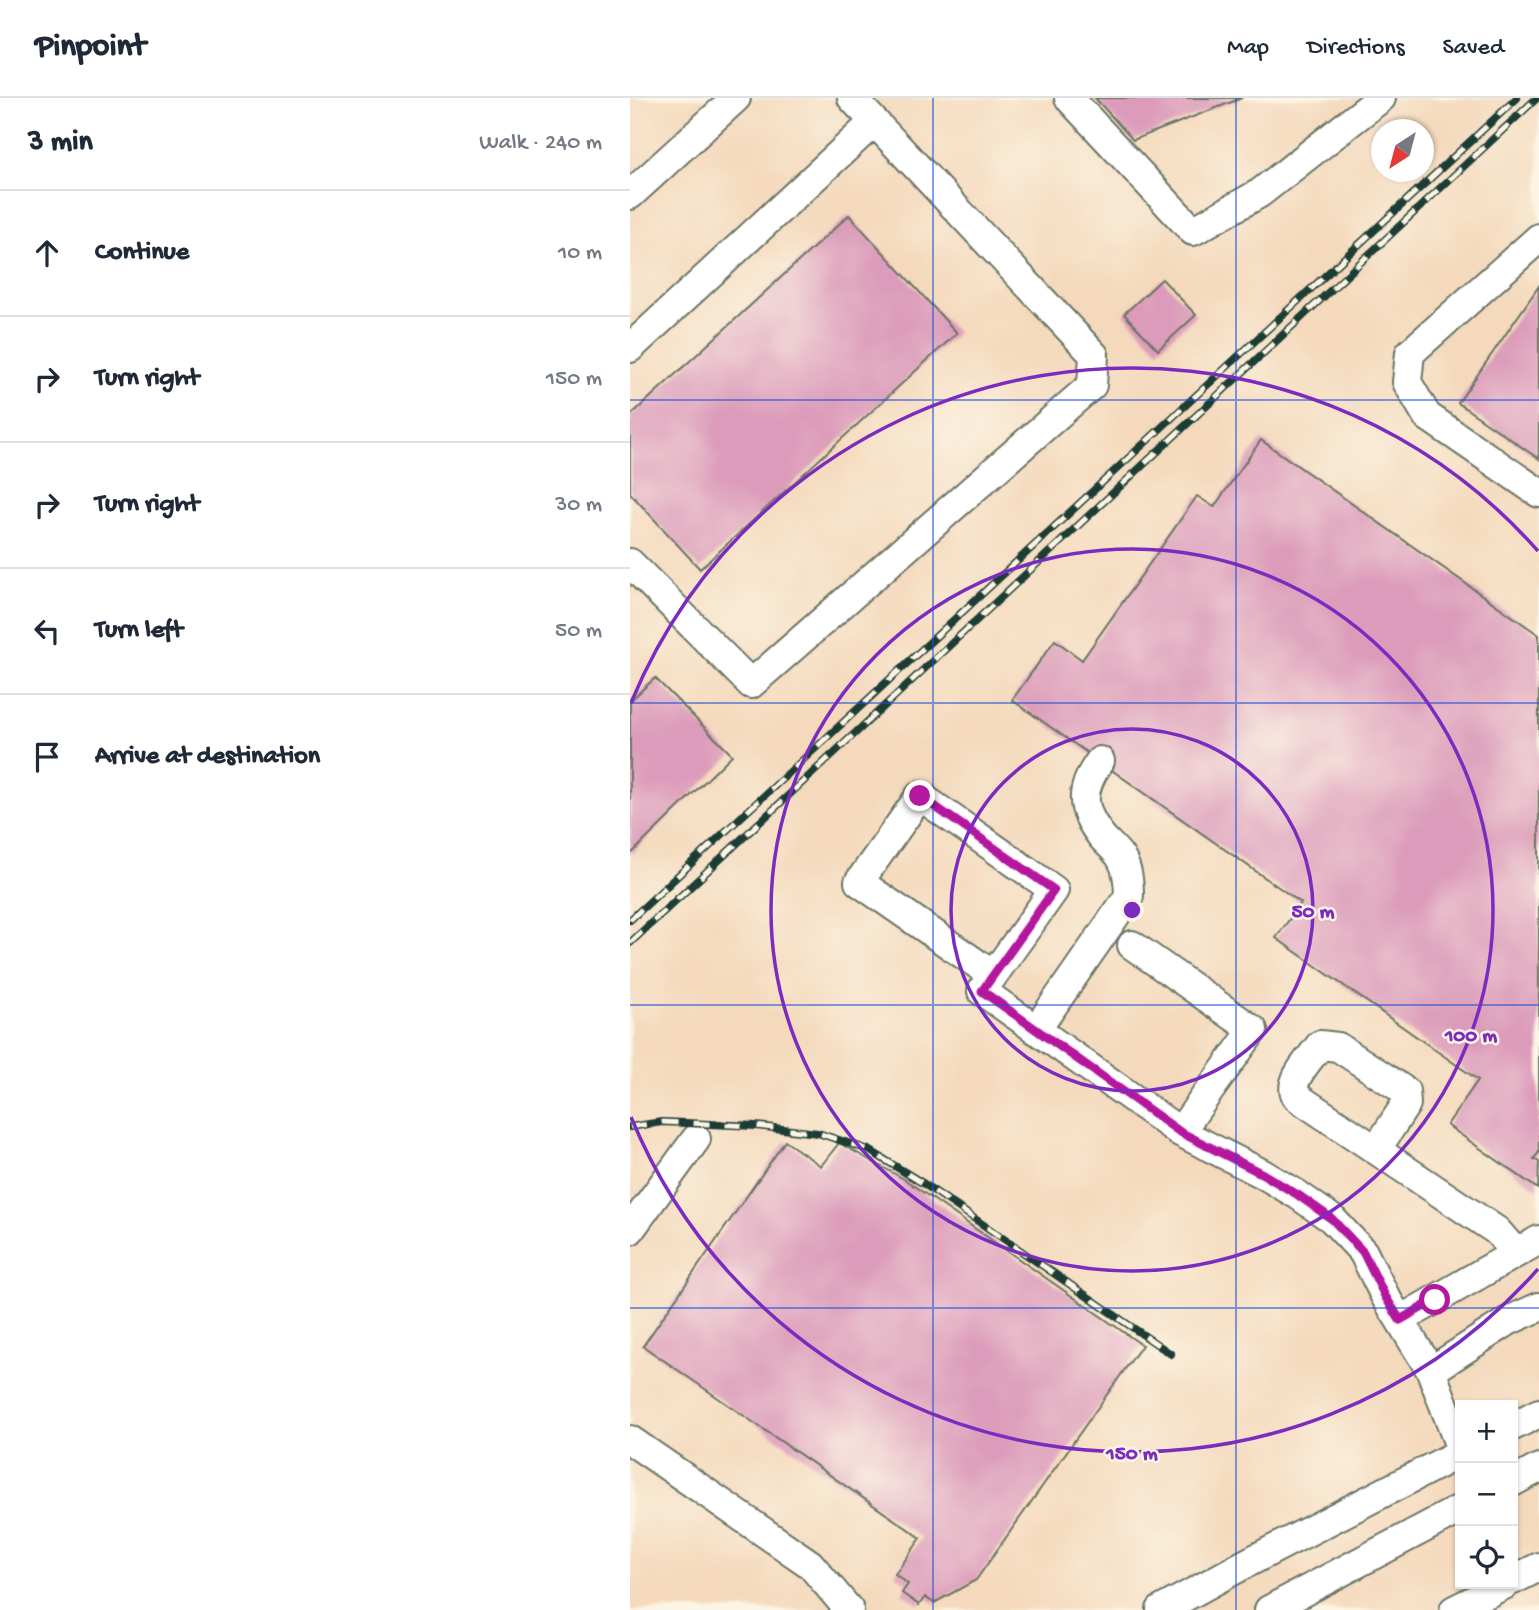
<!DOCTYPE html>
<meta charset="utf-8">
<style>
:root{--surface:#fff;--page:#f2f2f3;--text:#1f2937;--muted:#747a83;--line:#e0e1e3}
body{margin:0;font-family:"Gochi Hand",sans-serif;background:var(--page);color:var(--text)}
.controls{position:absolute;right:21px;bottom:21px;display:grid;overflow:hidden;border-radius:0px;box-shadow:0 2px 5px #0004}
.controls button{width:63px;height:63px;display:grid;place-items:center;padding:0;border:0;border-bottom:2px solid var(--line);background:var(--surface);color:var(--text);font:35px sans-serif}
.compass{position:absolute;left:741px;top:21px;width:63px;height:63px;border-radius:50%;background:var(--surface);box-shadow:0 2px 5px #0004;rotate:216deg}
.stop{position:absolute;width:21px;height:21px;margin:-16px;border:5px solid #b5179e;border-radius:50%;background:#fff}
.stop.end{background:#b5179e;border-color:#fff;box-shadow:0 2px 7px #0008}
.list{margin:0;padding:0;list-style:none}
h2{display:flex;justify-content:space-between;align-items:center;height:91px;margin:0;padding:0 28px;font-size:30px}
h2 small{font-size:23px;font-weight:400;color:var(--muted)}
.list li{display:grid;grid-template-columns:46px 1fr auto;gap:21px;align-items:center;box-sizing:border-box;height:126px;padding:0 28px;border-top:2px solid var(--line)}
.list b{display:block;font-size:26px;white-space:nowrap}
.list em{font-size:23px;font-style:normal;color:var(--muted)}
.icon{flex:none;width:38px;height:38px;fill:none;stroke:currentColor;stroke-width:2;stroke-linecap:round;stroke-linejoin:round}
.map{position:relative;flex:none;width:909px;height:1512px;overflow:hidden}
header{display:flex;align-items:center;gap:42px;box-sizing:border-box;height:98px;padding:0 35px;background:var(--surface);border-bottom:2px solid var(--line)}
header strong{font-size:33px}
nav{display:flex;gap:38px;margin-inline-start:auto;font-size:24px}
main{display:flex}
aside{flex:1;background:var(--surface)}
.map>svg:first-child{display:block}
.building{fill:#dc9bba}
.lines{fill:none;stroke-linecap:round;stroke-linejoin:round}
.minor-casing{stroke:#6a7464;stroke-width:32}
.minor{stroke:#fff;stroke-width:28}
.rail-casing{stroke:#1f3d34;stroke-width:8}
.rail{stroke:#fcf5e5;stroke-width:5;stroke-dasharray:16;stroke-linecap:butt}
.route{stroke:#b5179e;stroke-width:9}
.grid{fill:none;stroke:#1d4ed8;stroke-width:2;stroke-opacity:0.55}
.ring{fill:none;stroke:#7b2cbf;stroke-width:3.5}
.centre{fill:#7b2cbf;stroke:#fcf5e5;stroke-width:3.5}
.ring-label{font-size:21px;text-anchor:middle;font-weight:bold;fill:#7b2cbf;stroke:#fcf5e5;stroke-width:5;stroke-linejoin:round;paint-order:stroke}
</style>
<header>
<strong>Pinpoint</strong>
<nav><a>Map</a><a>Directions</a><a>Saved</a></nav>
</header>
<main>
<aside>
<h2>3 min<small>Walk · 240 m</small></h2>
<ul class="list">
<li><svg class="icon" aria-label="ahead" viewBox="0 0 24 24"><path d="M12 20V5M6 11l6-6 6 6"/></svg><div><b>Continue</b></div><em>10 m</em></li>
<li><svg class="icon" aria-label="right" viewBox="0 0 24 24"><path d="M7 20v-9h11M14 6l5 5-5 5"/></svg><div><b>Turn right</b></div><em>150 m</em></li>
<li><svg class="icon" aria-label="right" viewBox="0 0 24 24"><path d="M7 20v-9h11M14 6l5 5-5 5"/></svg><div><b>Turn right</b></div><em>30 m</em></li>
<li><svg class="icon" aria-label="left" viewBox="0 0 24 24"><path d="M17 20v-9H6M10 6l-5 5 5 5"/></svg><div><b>Turn left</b></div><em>50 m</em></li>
<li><svg class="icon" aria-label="arrive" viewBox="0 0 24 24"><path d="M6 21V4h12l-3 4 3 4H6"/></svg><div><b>Arrive at destination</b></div></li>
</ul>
</aside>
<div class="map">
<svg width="909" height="1512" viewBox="0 0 909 1512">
<rect width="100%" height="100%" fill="#fcf5e5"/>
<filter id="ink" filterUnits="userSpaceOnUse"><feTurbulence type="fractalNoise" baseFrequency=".0143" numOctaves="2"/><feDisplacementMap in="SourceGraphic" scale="14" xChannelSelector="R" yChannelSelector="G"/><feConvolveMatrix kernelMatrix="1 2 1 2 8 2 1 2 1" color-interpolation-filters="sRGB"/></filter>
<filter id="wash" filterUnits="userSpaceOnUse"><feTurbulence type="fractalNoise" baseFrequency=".00686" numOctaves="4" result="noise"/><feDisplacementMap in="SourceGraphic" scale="28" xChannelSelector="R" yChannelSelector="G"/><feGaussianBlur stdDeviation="1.57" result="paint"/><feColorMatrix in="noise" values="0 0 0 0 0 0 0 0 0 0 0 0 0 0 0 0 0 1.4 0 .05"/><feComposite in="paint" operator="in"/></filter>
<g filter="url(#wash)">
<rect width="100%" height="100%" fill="#f4d9bc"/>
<g id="blocks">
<!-- building -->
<path class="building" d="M 465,0 L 612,0 L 503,42 Z
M 219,117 L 327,235 L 70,471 L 0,395 L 0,318 Z
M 532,181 L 566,217 L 528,252 L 494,216 Z
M 909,188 L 909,361 L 828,305 Z
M 631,342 L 909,537 L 909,1054 L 904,1061 L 909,1064 L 908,1091 L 817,1027 L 848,982 L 646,840 L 671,805 L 382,602 L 425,542 L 452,562 L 567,398 L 584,409 Z
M 25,580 L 102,657 L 0,757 L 0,603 Z
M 155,1043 L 191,1068 L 209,1045 L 274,1081 L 512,1247 L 346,1482 L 304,1505 L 295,1499 L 289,1507 L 272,1495 L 278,1486 L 265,1476 L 291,1440 L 13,1248 Z"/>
</g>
</g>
<g filter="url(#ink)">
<use href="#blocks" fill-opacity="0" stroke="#6a7464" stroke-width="2"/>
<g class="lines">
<!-- minor casing -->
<g class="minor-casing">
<path id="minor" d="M 439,0 L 563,133 L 630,95 L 751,0
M 0,97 L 106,0
M 909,140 L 780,255 L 777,284 L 797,318 L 909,395
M 0,250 L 244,24
M 0,465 L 121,586 L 462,287 L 464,257 L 222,0
M 502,847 L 623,932 L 550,1034
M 363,877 L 229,784 L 290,698 L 424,792 L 352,893 L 550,1034 L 633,1076 L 668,1097 L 702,1121 L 733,1154 L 755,1198 L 801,1273 L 830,1349
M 406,932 L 499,798 C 499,784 498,772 491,760 C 486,752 478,746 472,739 C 450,711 449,692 470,663
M 746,1052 L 776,1006 L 775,993 L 708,949 L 690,947 C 681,960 656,984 667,999 L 867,1133 L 886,1155
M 0,1132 L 66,1041
M 770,1222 L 909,1142
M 801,1273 L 878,1223 L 909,1209
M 883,1328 L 909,1315
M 0,1342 L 180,1466 L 219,1512
M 883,1384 L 909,1370
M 883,1482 L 909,1469
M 531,1512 L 615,1466 L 830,1355
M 639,1512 L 830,1411
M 824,1512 L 876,1486"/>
</g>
<!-- minor -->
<use href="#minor" class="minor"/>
<!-- rail casing -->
<g class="rail-casing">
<path id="rail" d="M 0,822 L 887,0
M 0,845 L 907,0
M 0,1029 L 32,1024 L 126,1028 L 188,1035 L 239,1052 L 294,1086 L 541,1256"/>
</g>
<!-- rail -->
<use href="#rail" class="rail"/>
</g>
</g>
<g class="lines" filter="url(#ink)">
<!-- route -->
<path class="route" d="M 290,698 L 424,792 L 352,893 L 550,1034 L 633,1076 L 668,1097 L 702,1121 L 733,1154 L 755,1198 L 770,1222 L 805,1202"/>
</g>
<!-- grid -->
<path class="grid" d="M 303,0 L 303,1512M 606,0 L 606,1512M 0,302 L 909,302M 0,605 L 909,605M 0,907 L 909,907M 0,1210 L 909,1210"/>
<!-- distance rings -->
<g class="ring">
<circle cx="502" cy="812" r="181"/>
<circle cx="502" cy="812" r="361"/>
<path d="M908 1171A542 542 0 0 1 1 1019M1 605A542 542 0 0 1 908 453"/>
</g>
<circle cx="502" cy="812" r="10" class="centre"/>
<g class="ring-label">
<text x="683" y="819">50 m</text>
<text x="841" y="943">100 m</text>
<text x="502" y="1361">150 m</text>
</g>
</svg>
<div class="controls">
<button>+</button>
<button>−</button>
<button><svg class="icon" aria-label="locate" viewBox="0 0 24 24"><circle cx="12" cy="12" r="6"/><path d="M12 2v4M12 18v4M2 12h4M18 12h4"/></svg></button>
</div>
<svg class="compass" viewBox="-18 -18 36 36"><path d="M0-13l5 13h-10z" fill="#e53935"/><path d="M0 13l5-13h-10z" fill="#747a83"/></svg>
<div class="stop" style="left:805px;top:1202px"></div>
<div class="stop end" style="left:290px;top:698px"></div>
</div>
</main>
